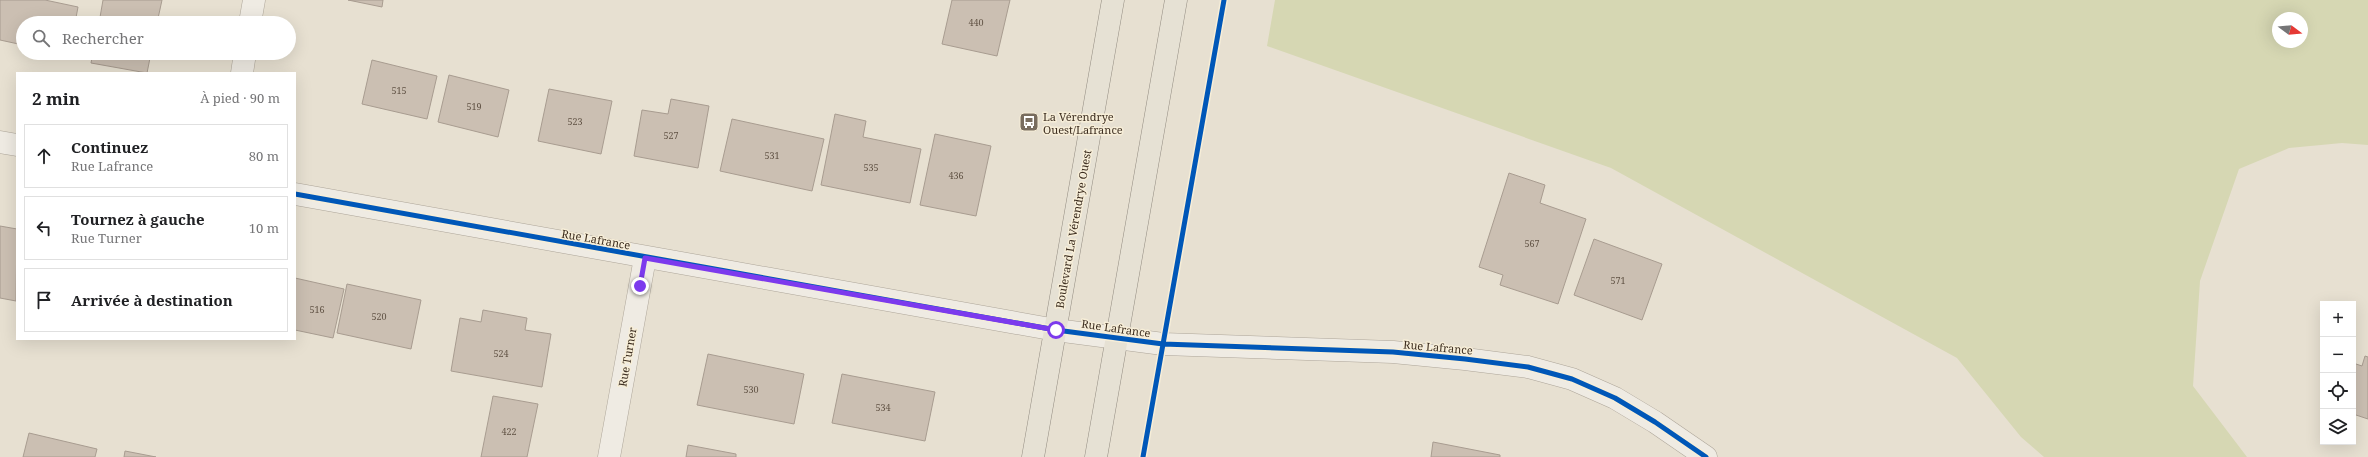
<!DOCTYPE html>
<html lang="fr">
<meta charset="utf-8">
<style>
:root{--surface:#fff;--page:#f6f6f6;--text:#202124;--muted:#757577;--line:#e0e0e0}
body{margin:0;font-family:"Noto Serif",serif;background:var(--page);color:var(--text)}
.controls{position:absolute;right:12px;bottom:12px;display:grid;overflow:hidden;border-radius:0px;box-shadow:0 4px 16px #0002}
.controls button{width:36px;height:36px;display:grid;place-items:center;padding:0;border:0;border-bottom:1px solid var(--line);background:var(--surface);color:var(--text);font:20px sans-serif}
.compass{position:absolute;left:2272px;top:12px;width:36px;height:36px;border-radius:50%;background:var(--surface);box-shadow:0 4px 16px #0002;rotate:106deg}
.stop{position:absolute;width:12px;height:12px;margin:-9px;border:3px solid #7c3aed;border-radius:50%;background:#fff}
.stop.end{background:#7c3aed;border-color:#fff;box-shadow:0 1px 4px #0008}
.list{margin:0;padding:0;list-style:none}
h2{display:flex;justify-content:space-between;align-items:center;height:52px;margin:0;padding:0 16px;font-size:17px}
h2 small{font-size:13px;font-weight:400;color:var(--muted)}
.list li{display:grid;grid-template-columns:26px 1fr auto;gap:12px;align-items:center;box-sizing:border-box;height:64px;margin:0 8px 8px;padding:0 8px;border:1px solid var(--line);border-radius:0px}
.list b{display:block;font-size:15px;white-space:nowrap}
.list p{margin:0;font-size:13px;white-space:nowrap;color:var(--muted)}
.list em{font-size:13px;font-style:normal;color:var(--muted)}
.icon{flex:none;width:22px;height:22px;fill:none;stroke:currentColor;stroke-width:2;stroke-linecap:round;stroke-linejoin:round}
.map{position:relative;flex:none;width:2368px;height:457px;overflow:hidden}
.search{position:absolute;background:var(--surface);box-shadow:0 4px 16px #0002;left:16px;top:16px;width:280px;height:44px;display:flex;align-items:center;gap:10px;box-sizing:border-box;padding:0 14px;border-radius:22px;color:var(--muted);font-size:15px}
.panel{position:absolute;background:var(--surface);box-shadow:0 4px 16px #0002;left:16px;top:72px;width:280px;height:268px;border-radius:0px}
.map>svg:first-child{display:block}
.green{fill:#d6d7b3;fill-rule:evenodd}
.building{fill:#cbbfb2;stroke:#a89c90}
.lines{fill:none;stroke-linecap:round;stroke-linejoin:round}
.minor-casing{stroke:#ada599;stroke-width:23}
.major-casing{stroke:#928b80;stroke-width:23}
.minor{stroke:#efebe3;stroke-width:22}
.major{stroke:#e6e1d4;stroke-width:22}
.cycleway-casing{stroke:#f7eed8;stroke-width:8}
.cycleway{stroke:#0057b8;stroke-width:5}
.route{stroke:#7c3aed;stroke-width:5}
.labels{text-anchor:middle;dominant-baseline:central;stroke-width:3;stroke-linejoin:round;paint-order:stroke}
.number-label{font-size:9px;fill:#605244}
.poi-label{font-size:11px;fill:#3d2e20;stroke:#f7eed8;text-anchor:start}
.street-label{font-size:11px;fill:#3d2e20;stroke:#f7eed8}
</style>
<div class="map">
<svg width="2368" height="457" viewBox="0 0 2368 457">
<rect width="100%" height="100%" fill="#e7e0d1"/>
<!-- green -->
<path class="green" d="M 1275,0 L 2368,0 L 2368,145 L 2342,143 L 2289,148 L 2239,169 L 2200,281 L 2193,386 L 2247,457 L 2044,457 L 2021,437 L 1957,358 L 1611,168 L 1267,46 ZM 2278,18 L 2302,18 L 2302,42 L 2278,42 Z"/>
<!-- building -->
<path class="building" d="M 0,0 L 45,0 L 78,7 L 75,23 L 23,23 L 23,45 L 0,40 Z
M 103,0 L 162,0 L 157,23 L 99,23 Z
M 348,0 L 383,0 L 382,7 Z
M 952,0 L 1010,0 L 997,56 L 942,44 Z
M 93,53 L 151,53 L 147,73 L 91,63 Z
M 372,60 L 437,76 L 427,119 L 362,104 Z
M 449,75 L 509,90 L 498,137 L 438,122 Z
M 549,89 L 612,101 L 601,154 L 538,141 Z
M 671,99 L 709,106 L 698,168 L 634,156 L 642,110 L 668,114 Z
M 835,114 L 866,121 L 863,137 L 921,149 L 910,203 L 821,185 Z
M 732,119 L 824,139 L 812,191 L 720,171 Z
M 935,134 L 991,146 L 976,216 L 920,205 Z
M 1509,173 L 1545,185 L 1540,203 L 1586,219 L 1558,304 L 1500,285 L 1503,275 L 1479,267 Z
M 0,226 L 17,229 L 16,301 L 0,298 Z
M 1594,239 L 1662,264 L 1642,320 L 1574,295 Z
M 295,278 L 344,289 L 333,338 L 295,330 Z
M 347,284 L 421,300 L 411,349 L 337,333 Z
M 483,310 L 527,318 L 525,330 L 551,334 L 542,387 L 451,371 L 460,318 L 481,322 Z
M 708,354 L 804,374 L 794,424 L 697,405 Z
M 2365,356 L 2368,357 L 2368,419 L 2353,414 L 2353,363 L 2362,366 Z
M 842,374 L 935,392 L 925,441 L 832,423 Z
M 493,396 L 538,404 L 527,457 L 481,457 Z
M 29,433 L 97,449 L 95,457 L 23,457 Z
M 1433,442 L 1500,455 L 1500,457 L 1431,457 Z
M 688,445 L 736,454 L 736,457 L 686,457 Z
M 125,451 L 156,457 L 124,457 Z"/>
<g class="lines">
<!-- minor casing -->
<g class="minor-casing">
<path id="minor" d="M 250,23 L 254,0
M 242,73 L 245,53
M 0,142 L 17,145
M 295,194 L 1056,330 L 1163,344 L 1393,352 L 1465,359 L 1528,367 L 1572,379 L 1615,398 L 1655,422 L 1706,457
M 609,457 L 645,258"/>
</g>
<!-- major casing -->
<g class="major-casing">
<path id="major" d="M 1033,457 L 1113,0
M 1096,457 L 1176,0"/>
</g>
<!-- minor -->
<use href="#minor" class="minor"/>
<!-- major -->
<use href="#major" class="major"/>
<!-- cycleway casing -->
<g class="cycleway-casing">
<path id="cycleway" d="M 295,194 L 1056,330 L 1163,344 L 1393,352 L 1465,359 L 1528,367 L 1572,379 L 1615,398 L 1655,422 L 1706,457
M 1143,457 L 1224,0"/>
</g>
<!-- cycleway -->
<use href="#cycleway" class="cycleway"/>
</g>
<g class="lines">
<!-- route -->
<path class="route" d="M 640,286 L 645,258 L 1056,330"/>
</g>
<!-- icons -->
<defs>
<g id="bus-square" transform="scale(1)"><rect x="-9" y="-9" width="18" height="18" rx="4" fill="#786c5e" stroke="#f7eed8"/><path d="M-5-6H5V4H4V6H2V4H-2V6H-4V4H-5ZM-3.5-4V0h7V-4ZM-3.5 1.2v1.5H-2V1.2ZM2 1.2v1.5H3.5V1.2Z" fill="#fff"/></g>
</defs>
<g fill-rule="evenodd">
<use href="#bus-square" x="1029" y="122"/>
</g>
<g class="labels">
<!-- number labels -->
<g class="number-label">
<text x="976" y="22">440</text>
<text x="399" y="90">515</text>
<text x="474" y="106">519</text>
<text x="575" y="121">523</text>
<text x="671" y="135">527</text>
<text x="772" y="155">531</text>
<text x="871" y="167">535</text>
<text x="956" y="175">436</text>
<text x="1532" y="243">567</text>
<text x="1618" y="280">571</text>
<text x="317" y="309">516</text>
<text x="379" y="316">520</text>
<text x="501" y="353">524</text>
<text x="751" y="389">530</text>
<text x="883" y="407">534</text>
<text x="509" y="431">422</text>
</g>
<!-- poi labels -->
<g class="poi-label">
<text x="1043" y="116">La Vérendrye<tspan x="1043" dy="13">Ouest/Lafrance</tspan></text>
</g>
<!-- street labels -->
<g class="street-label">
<text transform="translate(1073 229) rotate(-80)">Boulevard La Vérendrye Ouest</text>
<text transform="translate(596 239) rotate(10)">Rue Lafrance</text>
<text transform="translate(1116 328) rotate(8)">Rue Lafrance</text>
<text transform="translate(1438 347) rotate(5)">Rue Lafrance</text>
<text transform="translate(627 357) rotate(-80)">Rue Turner</text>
</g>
</g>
</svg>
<div class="controls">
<button>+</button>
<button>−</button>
<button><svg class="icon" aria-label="locate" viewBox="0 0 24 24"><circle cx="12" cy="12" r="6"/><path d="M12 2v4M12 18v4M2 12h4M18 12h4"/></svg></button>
<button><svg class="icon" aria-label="layers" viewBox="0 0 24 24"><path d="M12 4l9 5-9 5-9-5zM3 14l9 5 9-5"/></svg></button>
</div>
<svg class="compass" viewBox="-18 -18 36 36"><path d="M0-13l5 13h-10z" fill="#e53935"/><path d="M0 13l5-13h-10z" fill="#757577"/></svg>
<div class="stop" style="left:1056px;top:330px"></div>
<div class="stop end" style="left:640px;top:286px"></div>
<div class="search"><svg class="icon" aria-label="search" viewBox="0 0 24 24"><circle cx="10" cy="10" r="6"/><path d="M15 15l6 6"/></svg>Rechercher</div>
<section class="panel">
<h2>2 min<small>À pied · 90 m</small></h2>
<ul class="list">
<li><svg class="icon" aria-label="ahead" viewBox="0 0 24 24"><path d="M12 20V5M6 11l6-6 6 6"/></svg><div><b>Continuez</b><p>Rue Lafrance</p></div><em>80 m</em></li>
<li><svg class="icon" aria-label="left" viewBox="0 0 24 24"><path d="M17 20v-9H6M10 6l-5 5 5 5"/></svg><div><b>Tournez à gauche</b><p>Rue Turner</p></div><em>10 m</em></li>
<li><svg class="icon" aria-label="arrive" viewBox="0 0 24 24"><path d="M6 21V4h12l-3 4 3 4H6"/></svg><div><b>Arrivée à destination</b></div></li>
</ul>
</section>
</div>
